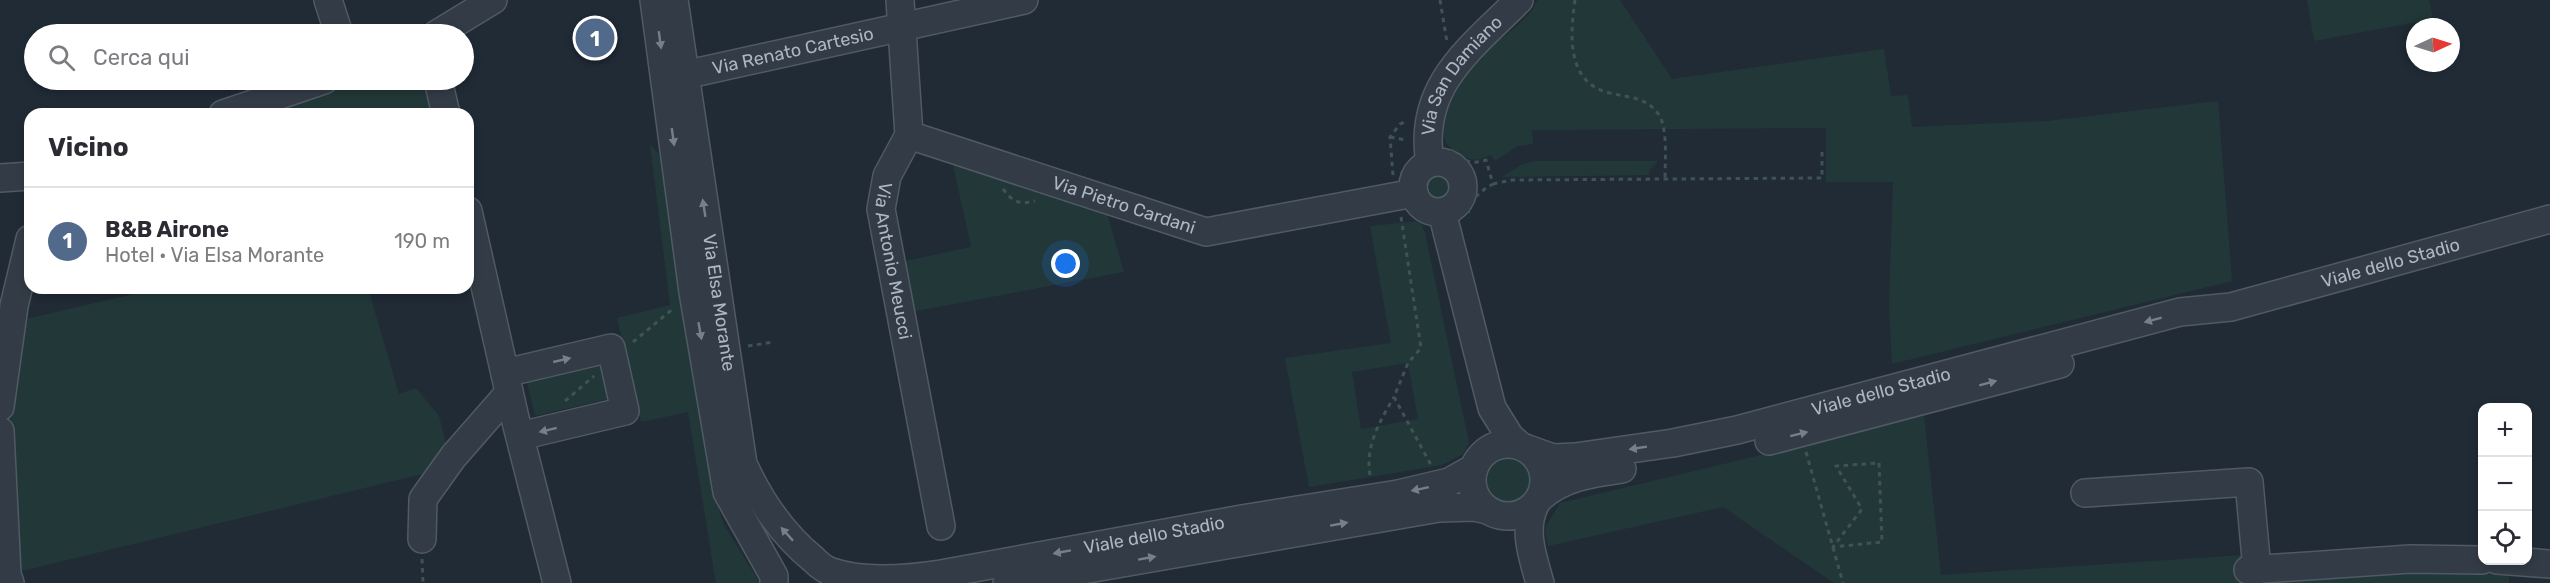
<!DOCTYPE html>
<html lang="it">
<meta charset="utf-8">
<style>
:root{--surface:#fff;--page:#f7f7f7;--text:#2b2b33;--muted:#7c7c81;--line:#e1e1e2;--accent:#51698b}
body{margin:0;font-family:Rubik,sans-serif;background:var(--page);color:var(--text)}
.controls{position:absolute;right:18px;bottom:18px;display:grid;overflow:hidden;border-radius:12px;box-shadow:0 3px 9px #0003}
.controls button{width:54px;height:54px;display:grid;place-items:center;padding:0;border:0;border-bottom:2px solid var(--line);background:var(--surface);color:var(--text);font:30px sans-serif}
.compass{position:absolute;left:2406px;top:18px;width:54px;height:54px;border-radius:50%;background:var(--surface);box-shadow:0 3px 9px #0003;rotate:86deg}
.you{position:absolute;left:1066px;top:264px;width:21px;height:21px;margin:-15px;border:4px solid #fff;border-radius:50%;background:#1a73e8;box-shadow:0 0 0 9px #1a73e833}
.badge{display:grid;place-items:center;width:39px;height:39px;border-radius:50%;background:var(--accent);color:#fff;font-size:20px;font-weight:700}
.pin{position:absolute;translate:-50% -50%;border:3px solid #fff;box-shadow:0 2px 6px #0006}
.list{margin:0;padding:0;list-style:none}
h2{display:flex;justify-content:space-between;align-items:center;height:78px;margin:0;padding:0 24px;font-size:26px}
h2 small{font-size:20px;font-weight:400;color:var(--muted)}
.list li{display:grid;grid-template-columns:39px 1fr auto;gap:18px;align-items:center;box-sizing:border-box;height:108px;padding:0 24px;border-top:2px solid var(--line)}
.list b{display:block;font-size:22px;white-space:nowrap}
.list p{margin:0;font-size:20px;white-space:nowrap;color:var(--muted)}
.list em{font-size:20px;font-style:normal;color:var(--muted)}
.icon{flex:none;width:33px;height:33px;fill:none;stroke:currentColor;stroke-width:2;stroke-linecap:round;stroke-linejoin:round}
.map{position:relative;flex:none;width:2550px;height:583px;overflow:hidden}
.search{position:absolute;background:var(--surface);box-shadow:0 3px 9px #0003;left:24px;top:24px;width:450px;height:66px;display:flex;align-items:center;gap:15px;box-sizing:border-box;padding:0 21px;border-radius:33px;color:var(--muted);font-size:22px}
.panel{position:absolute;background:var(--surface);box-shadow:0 3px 9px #0003;left:24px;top:108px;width:450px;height:186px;border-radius:18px}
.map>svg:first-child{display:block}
.green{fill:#223838;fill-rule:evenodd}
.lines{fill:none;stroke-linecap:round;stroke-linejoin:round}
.minor-casing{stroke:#505a64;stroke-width:30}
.path{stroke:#3f5354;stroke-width:3;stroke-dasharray:4.5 4.5;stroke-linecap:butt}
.minor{stroke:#333c46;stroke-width:27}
.oneway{fill:#76808b}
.labels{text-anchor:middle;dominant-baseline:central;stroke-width:6;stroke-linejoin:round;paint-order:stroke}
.street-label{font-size:18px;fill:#adb7c3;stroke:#19212b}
</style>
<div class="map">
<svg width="2550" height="583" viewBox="0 0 2550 583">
<rect width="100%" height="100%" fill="#202b36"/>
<!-- green -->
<path class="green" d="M 1538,0 L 1620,0 L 1672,79 L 1884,49 L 1891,96 L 1908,95 L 1912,127 L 2047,121 L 2218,101 L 2232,281 L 1892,364 L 1889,306 L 1893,182 L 1826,182 L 1826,128 L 1532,130 L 1533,144 L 1518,146 L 1495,161 L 1491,155 C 1476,161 1471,162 1458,153 C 1452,149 1447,146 1445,140 C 1437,119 1461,75 1475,60 C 1496,40 1525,26 1538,0 Z
M 2307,0 L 2429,0 L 2433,19 L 2314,41 Z
M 349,80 L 424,80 L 432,114 L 252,114 Z
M 650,144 L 665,161 L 715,497 L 724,525 L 760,583 L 716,583 L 688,412 L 641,422 L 617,318 L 670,305 Z
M 952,160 L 1106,210 L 1124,272 L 911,312 L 901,262 L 971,247 Z
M 1534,161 L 1658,161 L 1649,171 L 1649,175 L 1502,177 L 1521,165 Z
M1427 187a12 12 0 1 1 24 0a12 12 0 1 1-24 0Z
M 1420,221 L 1425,233 L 1469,443 L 1463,454 L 1442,465 L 1309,487 L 1285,358 L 1391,343 L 1370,226 ZM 1408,363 L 1418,419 L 1361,429 L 1352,372 Z
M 159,288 L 368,288 L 399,394 L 416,388 L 439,416 L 448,452 L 435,471 L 18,572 L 9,442 L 22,320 Z
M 607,360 L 616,397 L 535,416 L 526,378 Z
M 1924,416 L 1941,575 L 2244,555 L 2246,583 L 1834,583 L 1723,507 L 1548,546 L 1545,528 L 1560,503 Z
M1481 480a29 29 0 1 1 58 0a29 29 0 1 1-58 0Z
M 2463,568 L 2509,575 L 2509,583 L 2251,583 Z"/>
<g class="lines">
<!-- minor casing -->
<g class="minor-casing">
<g id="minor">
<path d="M 328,0 L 339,34"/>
<path d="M 654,0 L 693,292 L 727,492 L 774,576 L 774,583"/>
<path id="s1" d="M 674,0 L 743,464 C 760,501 781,533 813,559 C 818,564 825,570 832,572 C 864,583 908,579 941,574 L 1242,519 L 1398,494 L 1449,482 L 1474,468"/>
<path id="s2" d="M 900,0 L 909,135 L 887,176 L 881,209 L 941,526"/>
<path d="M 437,34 L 493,0"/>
<path id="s3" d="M 666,79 L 1024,0"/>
<path d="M 438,80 L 446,114"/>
<path d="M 223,114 L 324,80"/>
<path id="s4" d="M 909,135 L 1206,232 L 1414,193"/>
<circle cx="1438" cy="187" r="25"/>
<path id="s5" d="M 1430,163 C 1417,86 1470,49 1519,0"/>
<path d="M 0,178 L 30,176"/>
<path d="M 468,211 L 515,418 L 557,583"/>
<path d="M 1442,212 L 1492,408 L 1510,437 L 1518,444"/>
<path d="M 505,373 L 611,348 L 625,411 L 520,436"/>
<path d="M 0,407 L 14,306 L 30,239"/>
<path d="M 0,431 L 7,574 L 10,583"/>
<path d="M 1769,441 L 2060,364"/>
<circle cx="1508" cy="480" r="36"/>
<path id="s6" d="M 1528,449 L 1553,458 L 1575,457 L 1673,443 L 1737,430 L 2180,312 L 2231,307 L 2550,219"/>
<path d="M 2085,493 L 2249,482 L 2257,570"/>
<path d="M 1541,497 C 1563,477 1593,473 1622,469"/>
<path d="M 1534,507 C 1523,531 1533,558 1540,583"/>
<path d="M 422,539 L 423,499 L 453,457 L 509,393"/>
<path d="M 2497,560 L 2550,564"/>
<path d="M 2248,570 L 2410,559 L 2482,560"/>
<path d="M 1007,583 L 1439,508 L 1474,507 L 1487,510"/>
</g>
</g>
<!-- path -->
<path class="path" d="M 1440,0 L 1447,42
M 1575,0 C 1570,35 1566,83 1610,93 C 1630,98 1647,97 1659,115 C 1668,129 1665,163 1665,179
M 1390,137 L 1406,140
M 1451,150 C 1463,161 1471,165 1486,160 L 1493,184 C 1479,192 1468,201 1468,218
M 1393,175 L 1390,137 L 1400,124 L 1407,121
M 1493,184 L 1512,180 L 1822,178 L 1822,152
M 1003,189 C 1013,202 1019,205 1035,201
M 1401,217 L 1421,348 L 1408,363 L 1394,397 L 1431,465
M 633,342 L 674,308
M 748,346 L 774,342
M 565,401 L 594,376
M 1806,452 L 1843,583
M 1879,463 L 1882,542 L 1833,547 L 1862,509 L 1836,466 Z
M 1370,475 C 1365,446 1380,421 1394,397
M 422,559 L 423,583"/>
<!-- minor -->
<use href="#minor" class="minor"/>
</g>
<!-- one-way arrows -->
<defs><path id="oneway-solid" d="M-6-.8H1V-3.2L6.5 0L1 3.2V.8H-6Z" transform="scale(1.5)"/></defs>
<g class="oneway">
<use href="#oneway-solid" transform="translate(660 40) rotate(82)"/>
<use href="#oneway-solid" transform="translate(673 137) rotate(82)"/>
<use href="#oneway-solid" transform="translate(704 208) rotate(-99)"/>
<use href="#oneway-solid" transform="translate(2153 320) rotate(165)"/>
<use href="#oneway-solid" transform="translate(700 331) rotate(80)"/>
<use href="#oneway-solid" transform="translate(562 360) rotate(-13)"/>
<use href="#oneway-solid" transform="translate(1988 383) rotate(-15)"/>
<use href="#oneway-solid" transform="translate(548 430) rotate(166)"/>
<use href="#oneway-solid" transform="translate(1799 434) rotate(-14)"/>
<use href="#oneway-solid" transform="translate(1638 448) rotate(171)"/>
<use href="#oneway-solid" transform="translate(1420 489) rotate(168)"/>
<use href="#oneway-solid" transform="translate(1339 524) rotate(-10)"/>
<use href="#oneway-solid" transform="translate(787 534) rotate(-132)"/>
<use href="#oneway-solid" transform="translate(1062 552) rotate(170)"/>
<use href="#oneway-solid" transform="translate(1147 558) rotate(-10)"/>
</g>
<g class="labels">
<!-- street labels -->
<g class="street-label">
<text stroke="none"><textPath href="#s3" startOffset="130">Via Renato Cartesio</textPath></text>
<text stroke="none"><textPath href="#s5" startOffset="98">Via San Damiano</textPath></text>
<text stroke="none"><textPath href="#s4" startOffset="226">Via Pietro Cardani</textPath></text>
<text stroke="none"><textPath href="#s2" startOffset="268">Via Antonio Meucci</textPath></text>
<text stroke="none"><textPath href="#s6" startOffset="888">Viale dello Stadio</textPath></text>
<text stroke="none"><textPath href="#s1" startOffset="306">Via Elsa Morante</textPath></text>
<text stroke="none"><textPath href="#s6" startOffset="362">Viale dello Stadio</textPath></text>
<text stroke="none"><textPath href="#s1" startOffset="938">Viale dello Stadio</textPath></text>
</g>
</g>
</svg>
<div class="controls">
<button>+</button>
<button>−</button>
<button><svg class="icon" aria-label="locate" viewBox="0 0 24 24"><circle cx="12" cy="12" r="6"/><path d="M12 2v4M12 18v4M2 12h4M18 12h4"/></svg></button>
</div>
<svg class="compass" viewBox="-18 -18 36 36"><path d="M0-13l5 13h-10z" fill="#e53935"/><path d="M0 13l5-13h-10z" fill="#7c7c81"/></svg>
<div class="you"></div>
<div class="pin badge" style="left:595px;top:38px">1</div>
<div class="search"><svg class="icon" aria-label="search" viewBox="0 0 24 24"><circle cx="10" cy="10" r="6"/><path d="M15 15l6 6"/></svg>Cerca qui</div>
<section class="panel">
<h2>Vicino<small></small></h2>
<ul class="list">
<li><span class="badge">1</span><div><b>B&amp;B Airone</b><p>Hotel · Via Elsa Morante</p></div><em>190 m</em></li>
</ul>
</section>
</div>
